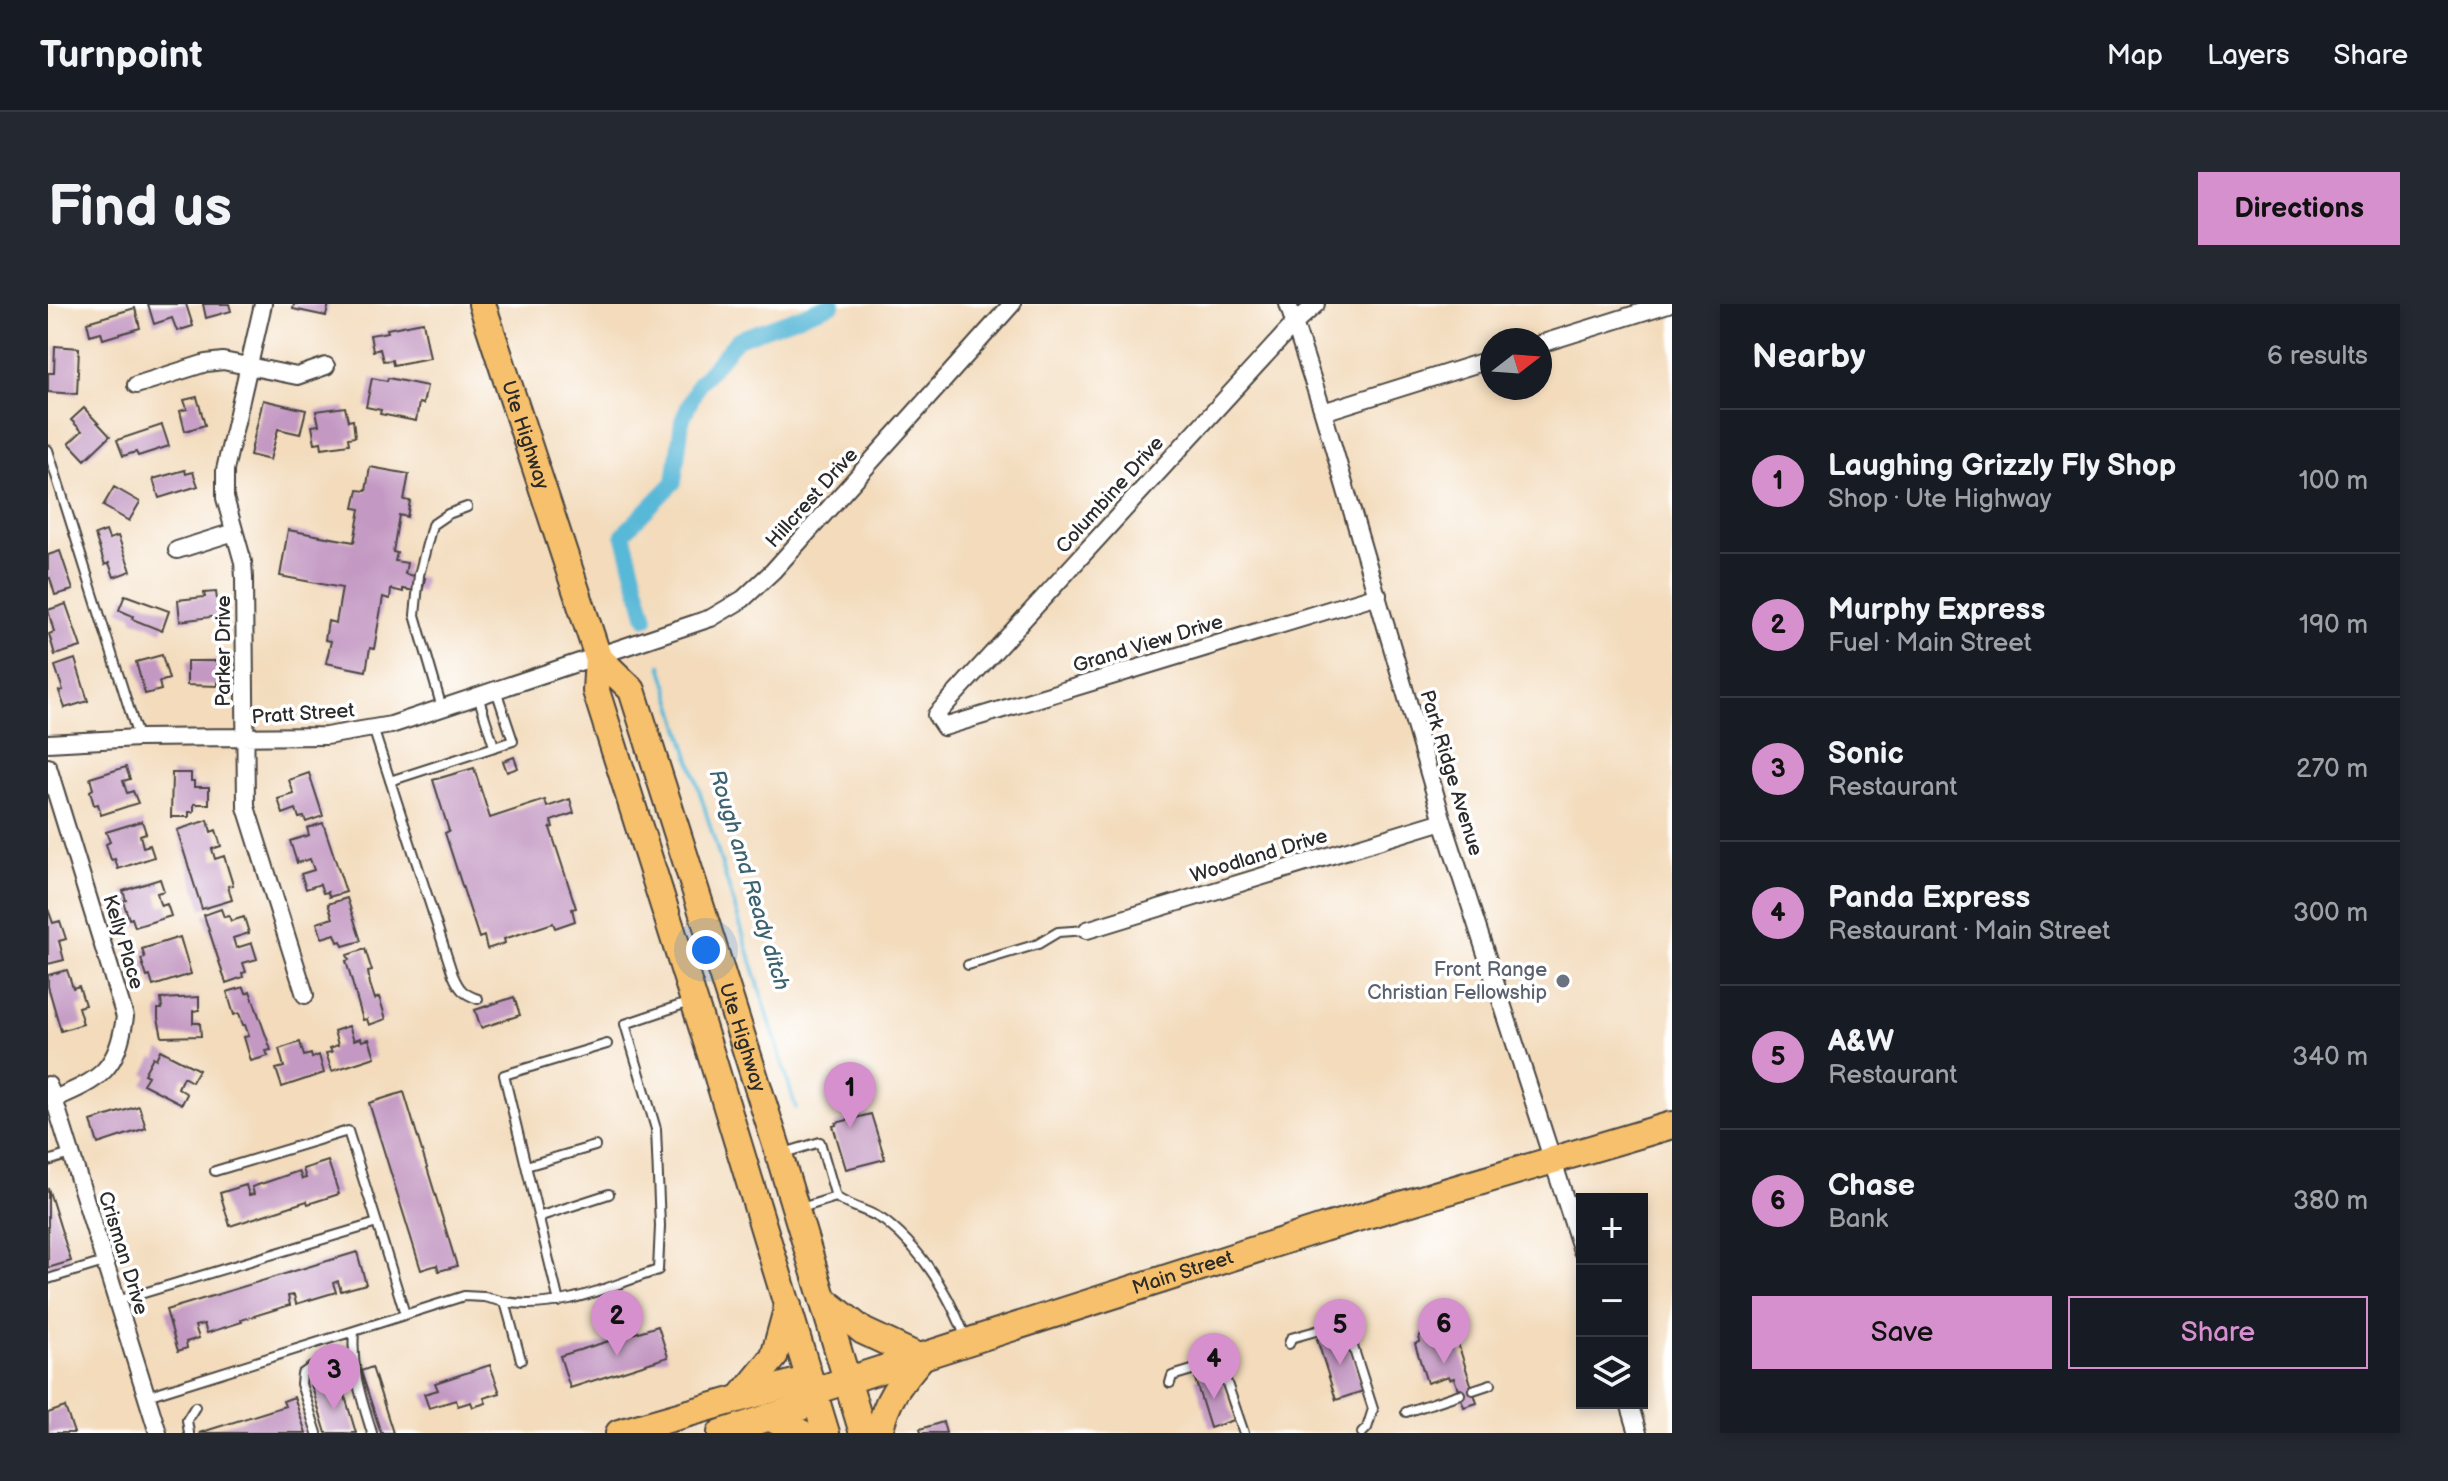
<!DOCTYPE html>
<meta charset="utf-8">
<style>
:root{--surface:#171b24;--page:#242831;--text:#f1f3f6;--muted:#9ea1a6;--line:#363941;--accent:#d690ce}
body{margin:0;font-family:"Balsamiq Sans",sans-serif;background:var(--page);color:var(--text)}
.controls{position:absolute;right:24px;bottom:24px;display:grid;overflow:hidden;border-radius:0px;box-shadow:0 4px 12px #0003}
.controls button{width:72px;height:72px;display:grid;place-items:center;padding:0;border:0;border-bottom:2px solid var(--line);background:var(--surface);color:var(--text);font:40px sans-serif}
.compass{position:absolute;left:1432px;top:24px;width:72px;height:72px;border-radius:50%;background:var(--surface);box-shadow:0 4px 12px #0003;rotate:73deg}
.you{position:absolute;left:658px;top:646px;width:28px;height:28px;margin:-20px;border:6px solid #fff;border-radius:50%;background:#1a73e8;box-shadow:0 0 0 12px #1a73e833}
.badge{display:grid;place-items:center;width:52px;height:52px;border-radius:50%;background:var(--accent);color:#111;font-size:26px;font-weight:700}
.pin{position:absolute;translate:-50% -66px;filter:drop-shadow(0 2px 4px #0008)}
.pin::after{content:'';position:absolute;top:42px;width:28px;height:24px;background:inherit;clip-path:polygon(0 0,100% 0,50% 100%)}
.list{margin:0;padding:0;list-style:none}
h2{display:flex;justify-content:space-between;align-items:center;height:104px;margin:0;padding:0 32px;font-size:34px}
h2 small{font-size:26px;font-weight:400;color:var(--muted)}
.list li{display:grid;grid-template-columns:52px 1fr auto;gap:24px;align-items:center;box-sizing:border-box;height:144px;padding:0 32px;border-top:2px solid var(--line)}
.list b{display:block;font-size:30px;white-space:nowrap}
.list p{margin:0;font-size:26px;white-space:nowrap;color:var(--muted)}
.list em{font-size:26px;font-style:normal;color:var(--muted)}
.actions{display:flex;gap:16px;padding:24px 32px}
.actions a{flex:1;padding:18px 0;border:2px solid var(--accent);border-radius:0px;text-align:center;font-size:28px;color:var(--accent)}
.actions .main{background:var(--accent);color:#111}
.icon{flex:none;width:44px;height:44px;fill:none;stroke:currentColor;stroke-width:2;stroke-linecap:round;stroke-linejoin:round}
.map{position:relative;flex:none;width:1624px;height:1129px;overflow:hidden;border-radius:0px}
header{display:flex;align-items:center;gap:48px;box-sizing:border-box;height:112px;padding:0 40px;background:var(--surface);border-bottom:2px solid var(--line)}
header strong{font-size:38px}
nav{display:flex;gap:44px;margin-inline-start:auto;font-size:28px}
.intro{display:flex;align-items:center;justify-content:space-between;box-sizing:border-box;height:192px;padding:0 48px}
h1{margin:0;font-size:56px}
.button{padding:20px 36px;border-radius:0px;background:var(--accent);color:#111;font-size:28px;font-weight:700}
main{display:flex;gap:48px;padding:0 48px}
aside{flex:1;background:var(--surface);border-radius:0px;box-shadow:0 4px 12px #0003}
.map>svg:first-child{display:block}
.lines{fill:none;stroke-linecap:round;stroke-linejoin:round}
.stream{stroke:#59b8d7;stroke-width:4}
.canal{stroke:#59b8d7;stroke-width:16}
.building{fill:#c398c2}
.service-casing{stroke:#494541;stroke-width:12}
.minor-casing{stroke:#494541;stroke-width:20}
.primary-casing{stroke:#494541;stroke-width:30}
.trunk-casing{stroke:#494541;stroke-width:30}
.service{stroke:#fff;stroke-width:8}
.minor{stroke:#fff;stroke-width:16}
.primary{stroke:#f7c06c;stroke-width:26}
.trunk{stroke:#f7c06c;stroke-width:26}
.worship-dot{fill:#6b7280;stroke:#fff;stroke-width:3}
.labels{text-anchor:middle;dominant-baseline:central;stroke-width:7;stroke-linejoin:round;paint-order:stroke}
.street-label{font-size:20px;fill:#2b2b2b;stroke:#fff}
.worship-label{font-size:20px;fill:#5b616d;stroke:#fff;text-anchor:end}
.water-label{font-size:22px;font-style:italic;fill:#3d6370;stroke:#fff}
</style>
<header>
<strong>Turnpoint</strong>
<nav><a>Map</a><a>Layers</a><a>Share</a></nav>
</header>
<div class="intro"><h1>Find us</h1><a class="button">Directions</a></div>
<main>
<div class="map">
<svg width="1624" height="1129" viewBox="0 0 1624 1129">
<rect width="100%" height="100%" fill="#fff"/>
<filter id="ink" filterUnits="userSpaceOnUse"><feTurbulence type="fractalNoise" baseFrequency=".0125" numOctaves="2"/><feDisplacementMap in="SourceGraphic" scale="16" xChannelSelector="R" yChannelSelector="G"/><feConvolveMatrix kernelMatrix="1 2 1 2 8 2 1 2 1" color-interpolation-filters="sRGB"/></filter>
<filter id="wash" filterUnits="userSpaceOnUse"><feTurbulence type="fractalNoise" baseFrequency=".006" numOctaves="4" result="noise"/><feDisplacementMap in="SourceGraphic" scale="32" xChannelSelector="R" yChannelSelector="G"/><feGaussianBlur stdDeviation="1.8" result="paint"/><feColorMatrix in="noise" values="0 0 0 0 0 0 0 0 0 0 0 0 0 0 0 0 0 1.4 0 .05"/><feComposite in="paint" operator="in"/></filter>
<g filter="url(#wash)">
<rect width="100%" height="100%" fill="#f3dbbc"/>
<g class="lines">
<!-- stream -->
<path class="stream" d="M 613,361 L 748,804"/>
<!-- canal -->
<path class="canal" d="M 598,314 L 575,230 L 626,178 L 634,117 L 650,80 L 690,35 L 785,0"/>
</g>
<g id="blocks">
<!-- building -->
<path class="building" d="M 100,0 L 138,0 L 145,22 L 129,27 L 124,14 L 106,20 Z
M 155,0 L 181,0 L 183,7 L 158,14 Z
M 246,0 L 281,0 L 278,12 L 245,5 Z
M 87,4 L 92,24 L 55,35 L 53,28 L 42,31 L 39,18 Z
M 375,18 L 382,54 L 345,61 L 344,56 L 335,57 L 332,45 L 325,47 L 322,31 L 340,28 L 339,25 Z
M 7,42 L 31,44 L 29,90 L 0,88 L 0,69 L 6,69 Z
M 324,74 L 339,77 L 340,74 L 379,82 L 375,100 L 371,99 L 368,117 L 332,110 L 333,106 L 318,103 Z
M 149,93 L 157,121 L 137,127 L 132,107 L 139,105 L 136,96 Z
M 215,96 L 258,106 L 252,130 L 230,125 L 222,156 L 202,151 Z
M 297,103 L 300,117 L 305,116 L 307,133 L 300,134 L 301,140 L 274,144 L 273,138 L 267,139 L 264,122 L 271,121 L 268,107 Z
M 36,104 L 62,132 L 37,156 L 21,139 L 34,127 L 23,116 Z
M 114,121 L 121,142 L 90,152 L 88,148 L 75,152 L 69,136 Z
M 322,163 L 361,170 L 356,196 L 362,197 L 359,213 L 351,211 L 345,248 L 349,249 L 347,257 L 359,259 L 357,270 L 377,274 L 374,288 L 355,285 L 355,288 L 343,285 L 342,295 L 335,293 L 326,345 L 322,344 L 318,367 L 278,359 L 283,337 L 277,336 L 280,317 L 288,319 L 294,284 L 232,272 L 240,226 L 306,238 L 312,205 L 306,204 L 310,186 L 318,187 Z
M 137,166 L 138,170 L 145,168 L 150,182 L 111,194 L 105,175 Z
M 66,183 L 92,198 L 81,217 L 55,202 Z
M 58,227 L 61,235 L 70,232 L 83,267 L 66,273 L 61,259 L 57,261 L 47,231 Z
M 12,247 L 25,286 L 7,291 L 2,274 L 0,275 L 0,251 Z
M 168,288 L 171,312 L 132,317 L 130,296 L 157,293 L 156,289 Z
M 77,291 L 121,307 L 114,327 L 84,315 L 85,312 L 71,306 Z
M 18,300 L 33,343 L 7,351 L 1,330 L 6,328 L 0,306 Z
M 114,351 L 121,375 L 111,378 L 113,386 L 97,390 L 88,358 Z
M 27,355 L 40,397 L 17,404 L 11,387 L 15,386 L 7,362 Z
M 139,357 L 170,357 L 170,382 L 139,381 Z
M 466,453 L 470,464 L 459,468 L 455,457 Z
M 78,463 L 82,475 L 75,477 L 79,489 L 85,487 L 90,499 L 53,511 L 50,500 L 46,501 L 42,487 L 45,485 L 42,474 Z
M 426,464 L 442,514 L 497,496 L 499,503 L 522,495 L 526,509 L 503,517 L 505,523 L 502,524 L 528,604 L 524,605 L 527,617 L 507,624 L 505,619 L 456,635 L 457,639 L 439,645 L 436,632 L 431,634 L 397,529 L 401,527 L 385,476 Z
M 124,469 L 143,469 L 143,477 L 146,477 L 146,483 L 161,483 L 161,500 L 146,500 L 146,508 L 141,508 L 141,513 L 123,513 Z
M 261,469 L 275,512 L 258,518 L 256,513 L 251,514 L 248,505 L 235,510 L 230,495 L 246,490 L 241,476 Z
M 160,516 L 163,528 L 168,526 L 173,542 L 164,545 L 167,555 L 176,552 L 185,581 L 180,582 L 184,596 L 154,605 L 129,526 Z
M 94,517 L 98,529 L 92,531 L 95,543 L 102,541 L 106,553 L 70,565 L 67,555 L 63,556 L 58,540 L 62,538 L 58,528 Z
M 275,519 L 298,588 L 281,593 L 280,588 L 275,589 L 272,580 L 258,585 L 253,570 L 266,566 L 262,555 L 249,559 L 242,537 L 261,531 L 259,524 Z
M 112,575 L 116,587 L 109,589 L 111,597 L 113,602 L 119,600 L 123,612 L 87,623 L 84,614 L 81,615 L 75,597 L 78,596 L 75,587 Z
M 299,594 L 313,637 L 295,642 L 293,637 L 290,638 L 287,630 L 274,634 L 269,619 L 285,614 L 280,600 Z
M 0,605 L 5,619 L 12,617 L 18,635 L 11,637 L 16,656 L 0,660 Z
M 173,605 L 176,613 L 181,612 L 183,617 L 196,613 L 201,629 L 185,634 L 188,644 L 204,639 L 209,655 L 195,659 L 198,668 L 194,669 L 195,673 L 178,679 L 156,611 Z
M 132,633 L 143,670 L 105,682 L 102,672 L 99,673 L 93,655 L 97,654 L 94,645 Z
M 317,645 L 324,667 L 320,668 L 322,680 L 327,695 L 331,693 L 338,715 L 321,721 L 319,715 L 315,716 L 298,657 L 301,656 L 299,651 Z
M 19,666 L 25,684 L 31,682 L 37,701 L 30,703 L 35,720 L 13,727 L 0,682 L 0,671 Z
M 196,683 L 198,689 L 202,687 L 223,746 L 218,747 L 220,752 L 203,757 L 196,733 L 201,732 L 197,721 L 195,721 L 191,709 L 186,711 L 179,688 Z
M 151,693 L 151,706 L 145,707 L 145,719 L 152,719 L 153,732 L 114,733 L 110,714 L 110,705 L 114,705 L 113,695 Z
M 466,693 L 472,711 L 433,724 L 427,706 Z
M 301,722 L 306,736 L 313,734 L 314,737 L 321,735 L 327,753 L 284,767 L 278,749 L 284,748 L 282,744 L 290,741 L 286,727 Z
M 252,738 L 256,752 L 263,750 L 264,754 L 271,751 L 276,769 L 234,783 L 228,765 L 236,763 L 231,745 Z
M 112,746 L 151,766 L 144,778 L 135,773 L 130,784 L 139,790 L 134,800 L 95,780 L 100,772 L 96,770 L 105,753 L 108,755 Z
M 356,788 L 409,962 L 391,967 L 389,961 L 373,966 L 321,799 Z
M 91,802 L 98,824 L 50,840 L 43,817 Z
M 823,810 L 837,855 L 798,865 L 785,822 L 788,821 L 788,819 Z
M 280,857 L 291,890 L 260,900 L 259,897 L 182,922 L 172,889 L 198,881 L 201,891 L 206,890 L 204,883 L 251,867 L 254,875 L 258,874 L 255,865 Z
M 0,884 L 23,957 L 0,964 Z
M 309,948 L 318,980 L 293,987 L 290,977 L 285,979 L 288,988 L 248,1000 L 246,991 L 240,992 L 242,1001 L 193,1016 L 194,1018 L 159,1029 L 156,1020 L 147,1022 L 151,1034 L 138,1038 L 139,1044 L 130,1047 L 118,1006 Z
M 610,1022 L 620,1053 L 522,1084 L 512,1052 Z
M 1392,1022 L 1400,1024 L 1401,1029 L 1406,1027 L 1429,1099 L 1416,1103 L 1406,1074 L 1402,1075 L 1401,1072 L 1379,1079 L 1367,1040 L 1372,1038 L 1371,1033 L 1376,1027 Z
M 1296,1027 L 1315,1087 L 1288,1096 L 1269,1035 Z
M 442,1061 L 452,1089 L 436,1094 L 438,1099 L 425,1103 L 423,1098 L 410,1102 L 408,1096 L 381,1104 L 376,1090 L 390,1086 L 387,1079 Z
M 324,1063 L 345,1129 L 333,1129 L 313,1067 Z
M 1171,1067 L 1186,1116 L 1162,1124 L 1147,1075 Z
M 282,1075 L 284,1082 L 293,1079 L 308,1129 L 278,1129 L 263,1080 Z
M 246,1093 L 258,1129 L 151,1129 L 237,1102 L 235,1097 Z
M 17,1103 L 26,1129 L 0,1129 L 0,1109 Z
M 895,1118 L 898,1129 L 873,1129 L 872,1125 Z"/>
</g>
</g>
<g filter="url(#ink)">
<use href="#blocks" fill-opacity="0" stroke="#494541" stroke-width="2"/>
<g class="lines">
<!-- service casing -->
<g class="service-casing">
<path id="service" d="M 0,146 L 90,433
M 430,392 L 446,442
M 394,404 L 367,311 L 371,271 L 384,221 L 400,210 L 419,203
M 325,424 L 405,671 C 411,685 415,690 430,695
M 342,477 L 465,437 L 448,386
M 920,661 L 990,640 L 1010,628 L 1039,626
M 736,849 L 772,838 L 788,893 L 750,905
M 0,857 L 22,850
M 478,862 L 547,842
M 167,867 L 300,827 L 329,919
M 788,893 C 803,904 822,906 838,918 C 875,947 901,991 918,1034
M 490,913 L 561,890
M 0,975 L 56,958
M 69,997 L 329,919 L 357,1010
M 457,998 C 510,1007 560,983 610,966 L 612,922 L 608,825 L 577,720 L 642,698
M 511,998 L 456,771 L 559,740
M 306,1027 L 416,992 L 436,993 L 457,998 L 473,1056
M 1241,1040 L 1243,1034 L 1293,1020 L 1299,1024 L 1325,1105 L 1319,1124 L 1314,1129
M 1122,1079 L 1124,1072 L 1164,1060 L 1173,1062 L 1196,1129
M 1425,1086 L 1443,1080
M 99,1092 L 306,1027 C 303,1065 313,1093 324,1129
M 1358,1108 L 1412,1090
M 141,1129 L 139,1116 L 147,1103
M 269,1129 L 253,1080 L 254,1070 L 264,1063 L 304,1050"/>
</g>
<!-- minor casing -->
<g class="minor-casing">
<path id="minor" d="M 215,0 L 177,166 L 177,194 L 195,258 L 196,274 L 198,503 L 257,691
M 1240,0 L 1275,108 L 1395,517 L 1534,947
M 1268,0 L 1246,20 L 888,411 L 896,423 L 1330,291
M 1492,40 L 1620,0
M 88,81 L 158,59 L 175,57 L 249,72 L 278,62
M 1275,108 L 1444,55
M 129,246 L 186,228
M 0,439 L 90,434 L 278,432 L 343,421 L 663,314 L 695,295 L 725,267 L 964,0
M 0,463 L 77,713 C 69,765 54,775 6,795
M 1039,626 L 1395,517
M 0,781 L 6,795 L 110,1129
M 1581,1099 L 1590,1129"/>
</g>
<!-- primary casing -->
<g class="primary-casing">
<g id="primary">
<path id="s1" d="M 434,0 L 550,353 L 548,387 L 665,757 L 778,1129"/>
<path id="s2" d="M 550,353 L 584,386 L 731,850 L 815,1129"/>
</g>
</g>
<!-- trunk casing -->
<g class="trunk-casing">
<g id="trunk">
<path d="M 776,996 L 815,1027 L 873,1054"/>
<path d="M 693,1093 L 726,1053 L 740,1002"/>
<path d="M 721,1113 L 753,1129"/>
<path d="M 571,1129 L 746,1079 L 766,1087"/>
<path id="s3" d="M 673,1129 L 753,1103 L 766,1087 L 1275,924 L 1624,821"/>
<path d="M 831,1129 C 838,1095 851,1080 873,1054"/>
</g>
</g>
<!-- service -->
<use href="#service" class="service"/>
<!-- minor -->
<use href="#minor" class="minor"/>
<!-- primary -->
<use href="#primary" class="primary"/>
<!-- trunk -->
<use href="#trunk" class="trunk"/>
</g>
</g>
<!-- markers -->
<circle class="worship-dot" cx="1515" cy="677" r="8"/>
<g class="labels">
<!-- street labels -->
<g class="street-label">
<text stroke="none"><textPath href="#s1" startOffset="138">Ute Highway</textPath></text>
<text transform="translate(1062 191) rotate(-48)">Columbine Drive</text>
<text transform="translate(764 194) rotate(-48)">Hillcrest Drive</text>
<text transform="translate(1100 340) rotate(-17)">Grand View Drive</text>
<text transform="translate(176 347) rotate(-90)">Parker Drive</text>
<text transform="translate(255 410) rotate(-4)">Pratt Street</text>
<text transform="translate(1403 469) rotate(73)">Park Ridge Avenue</text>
<text transform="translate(1211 552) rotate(-17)">Woodland Drive</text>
<text transform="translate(75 638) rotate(73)">Kelly Place</text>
<text stroke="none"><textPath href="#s2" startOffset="412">Ute Highway</textPath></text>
<text transform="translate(75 949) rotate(73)">Crisman Drive</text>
<text stroke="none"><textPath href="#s3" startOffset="492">Main Street</textPath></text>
</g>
<!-- worship labels -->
<g class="worship-label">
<text x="1499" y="666">Front Range<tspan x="1499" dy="23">Christian Fellowship</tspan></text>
</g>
<!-- water labels -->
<g class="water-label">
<text transform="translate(701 576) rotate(73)">Rough and Ready ditch</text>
</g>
</g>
</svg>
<div class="controls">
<button>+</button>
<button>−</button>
<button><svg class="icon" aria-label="layers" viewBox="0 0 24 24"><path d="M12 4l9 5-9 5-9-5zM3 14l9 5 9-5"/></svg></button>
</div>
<svg class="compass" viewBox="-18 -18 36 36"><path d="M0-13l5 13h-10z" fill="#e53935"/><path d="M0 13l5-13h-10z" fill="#9ea1a6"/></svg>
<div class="you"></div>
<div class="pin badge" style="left:802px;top:824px">1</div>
<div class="pin badge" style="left:569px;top:1052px">2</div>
<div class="pin badge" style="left:286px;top:1106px">3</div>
<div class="pin badge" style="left:1166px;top:1095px">4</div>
<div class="pin badge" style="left:1292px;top:1061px">5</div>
<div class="pin badge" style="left:1396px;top:1060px">6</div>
</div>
<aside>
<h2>Nearby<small>6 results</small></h2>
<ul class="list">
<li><span class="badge">1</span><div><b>Laughing Grizzly Fly Shop</b><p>Shop · Ute Highway</p></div><em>100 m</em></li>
<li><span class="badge">2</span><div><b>Murphy Express</b><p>Fuel · Main Street</p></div><em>190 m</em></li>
<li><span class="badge">3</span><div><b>Sonic</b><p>Restaurant</p></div><em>270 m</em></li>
<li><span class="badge">4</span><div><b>Panda Express</b><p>Restaurant · Main Street</p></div><em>300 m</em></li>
<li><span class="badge">5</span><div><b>A&amp;W</b><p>Restaurant</p></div><em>340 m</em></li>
<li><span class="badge">6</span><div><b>Chase</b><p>Bank</p></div><em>380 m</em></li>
</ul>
<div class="actions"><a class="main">Save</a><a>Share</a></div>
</aside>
</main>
